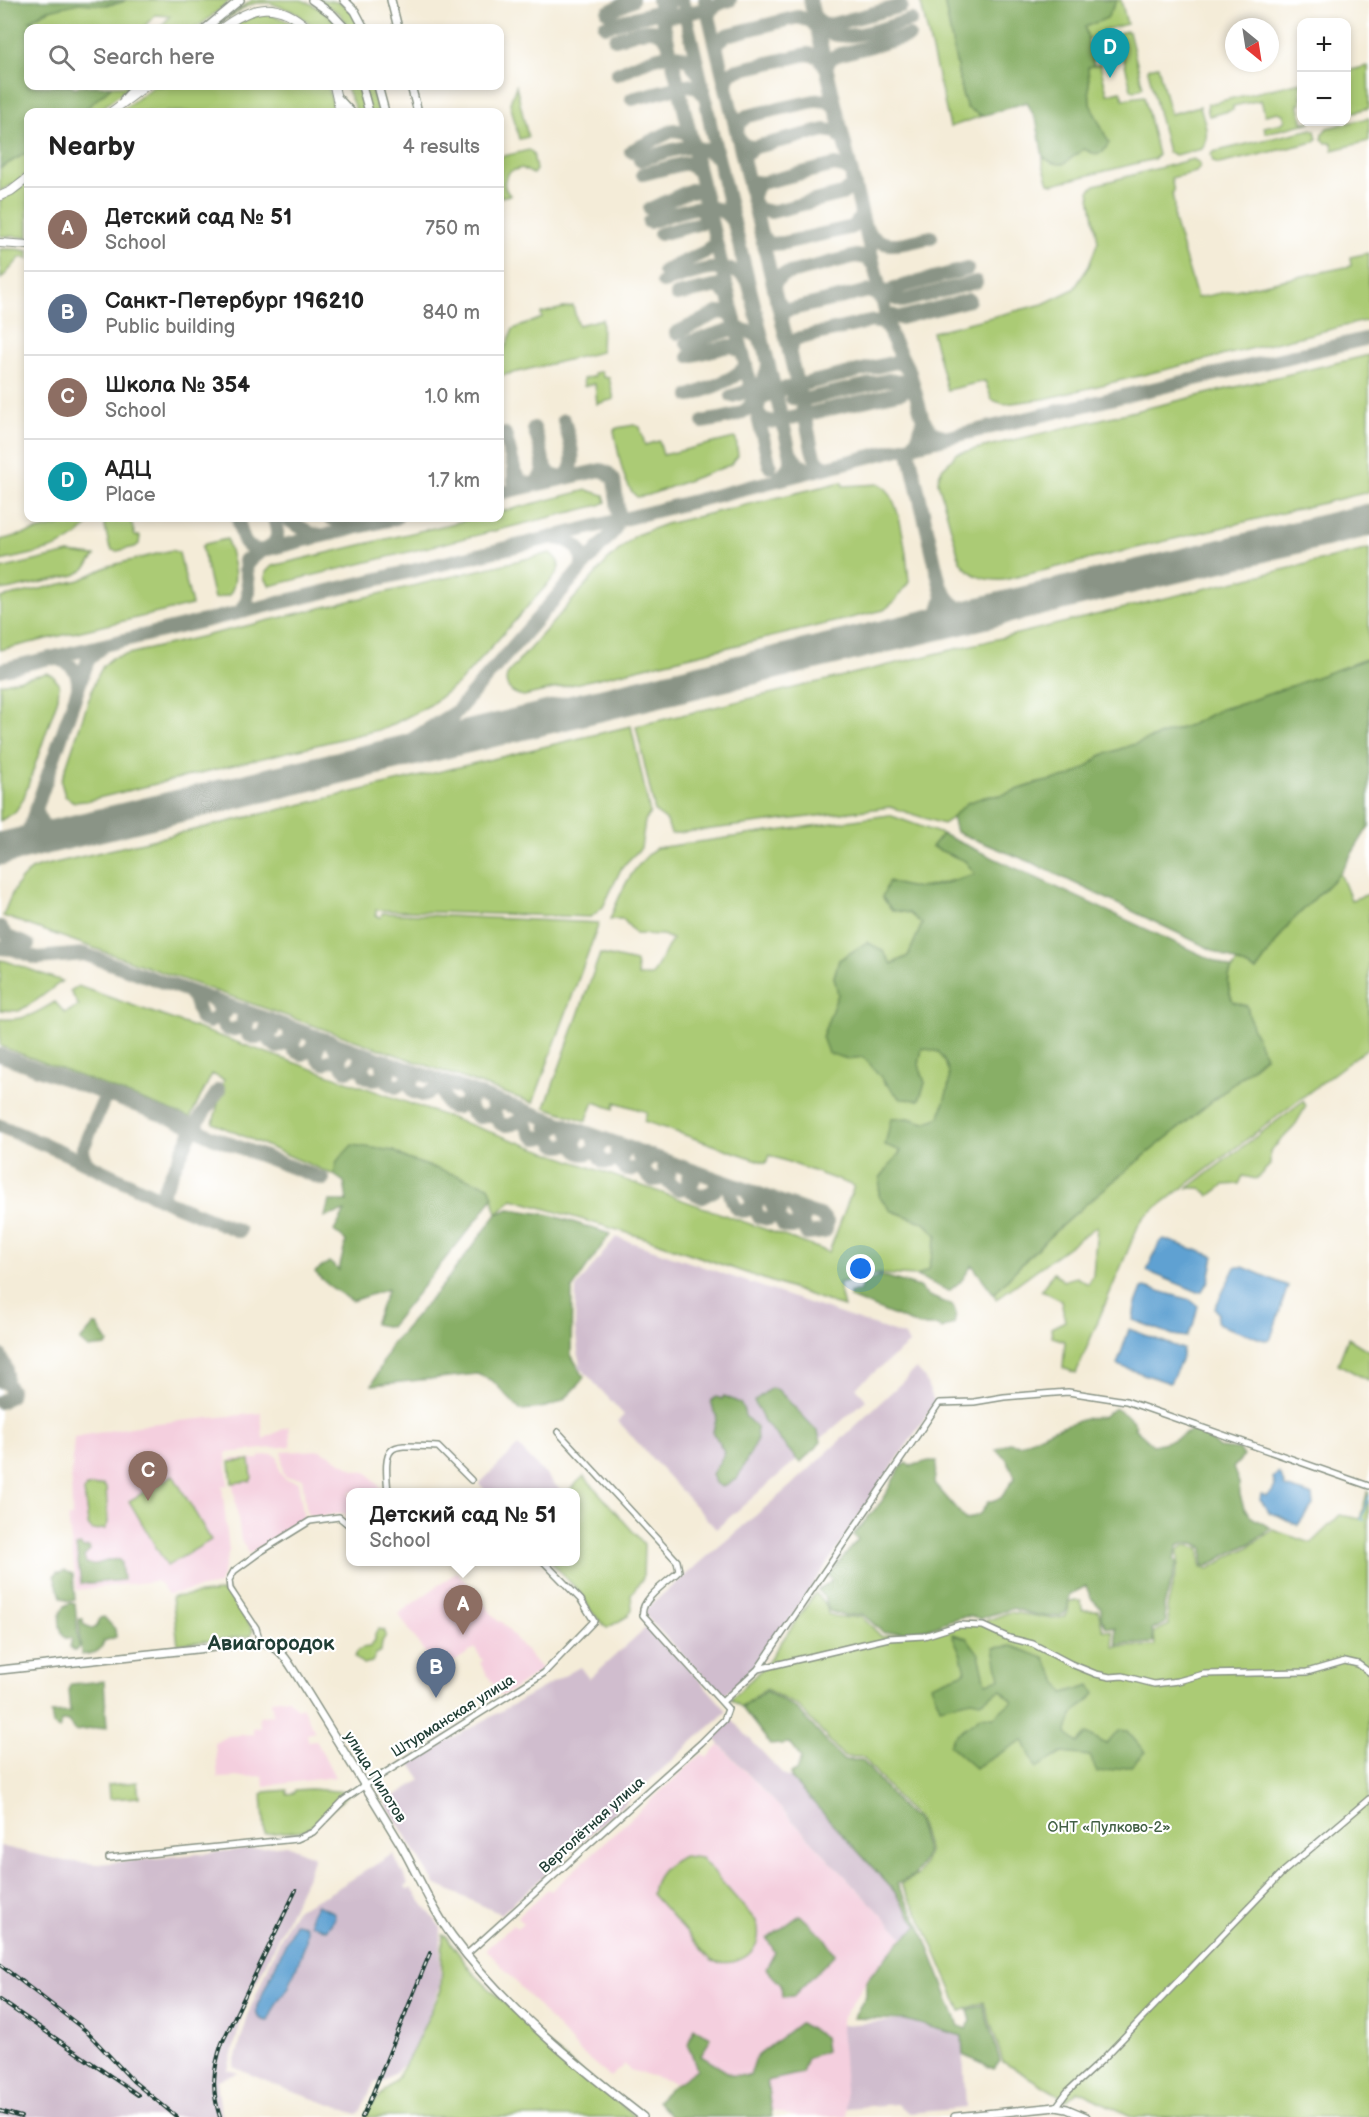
<!DOCTYPE html>
<meta charset="utf-8">
<style>
:root{--surface:#fff;--page:#f2f2f2;--text:#222;--muted:#767676;--line:#e0e0e0;--accent:#db2777}
body{margin:0;font-family:"Balsamiq Sans",sans-serif;background:var(--page);color:var(--text)}
.controls{position:absolute;right:18px;top:18px;display:grid;overflow:hidden;border-radius:12px;box-shadow:0 3px 9px #0003}
.controls button{width:54px;height:54px;display:grid;place-items:center;padding:0;border:0;border-bottom:2px solid var(--line);background:var(--surface);color:var(--text);font:30px sans-serif}
.compass{position:absolute;left:1225px;top:18px;width:54px;height:54px;border-radius:50%;background:var(--surface);box-shadow:0 3px 9px #0003;rotate:150deg}
.you{position:absolute;left:861px;top:1269px;width:21px;height:21px;margin:-15px;border:4px solid #fff;border-radius:50%;background:#1a73e8;box-shadow:0 0 0 9px #1a73e833}
.badge{display:grid;place-items:center;width:39px;height:39px;border-radius:50%;background:var(--accent);color:#fff;font-size:20px;font-weight:700}
.pin{position:absolute;translate:-50% -50px;filter:drop-shadow(0 2px 3px #0008)}
.pin::after{content:'';position:absolute;top:32px;width:21px;height:18px;background:inherit;clip-path:polygon(0 0,100% 0,50% 100%)}
.popup{position:absolute;left:346px;top:1488px;width:234px;height:78px;box-sizing:border-box;display:grid;place-content:center;border-radius:12px;background:var(--surface);filter:drop-shadow(0 2px 4px #0005);font-size:20px;white-space:nowrap;color:var(--muted)}
.popup b{font-size:22px;color:var(--text)}
.popup::after{content:'';position:absolute;left:50%;top:100%;margin-left:-12px;border:12px solid transparent;border-top-color:var(--surface)}
.list{margin:0;padding:0;list-style:none}
h2{display:flex;justify-content:space-between;align-items:center;height:78px;margin:0;padding:0 24px;font-size:26px}
h2 small{font-size:20px;font-weight:400;color:var(--muted)}
.list li{display:grid;grid-template-columns:39px 1fr auto;gap:18px;align-items:center;box-sizing:border-box;height:84px;padding:0 24px;border-top:2px solid var(--line)}
.list b{display:block;font-size:22px;white-space:nowrap}
.list p{margin:0;font-size:20px;white-space:nowrap;color:var(--muted)}
.list em{font-size:20px;font-style:normal;color:var(--muted)}
.icon{flex:none;width:33px;height:33px;fill:none;stroke:currentColor;stroke-width:2;stroke-linecap:round;stroke-linejoin:round}
.map{position:relative;flex:none;width:1369px;height:2117px;overflow:hidden}
.search{position:absolute;background:var(--surface);box-shadow:0 3px 9px #0003;left:24px;top:24px;width:480px;height:66px;display:flex;align-items:center;gap:15px;box-sizing:border-box;padding:0 21px;border-radius:12px;color:var(--muted);font-size:22px}
.panel{position:absolute;background:var(--surface);box-shadow:0 3px 9px #0003;left:24px;top:108px;width:480px;height:414px;border-radius:12px}
.map>svg:first-child{display:block}
.built{fill:#f4cfde}
.industrial{fill:#d0bdce}
.green{fill:#abcb74;stroke:#658454;stroke-width:1.5}
.forest{fill:#88af66;stroke:#54764d;stroke-width:1.5}
.water{fill:#5fa1d2;stroke:#3f6f83;stroke-width:1.5}
.lines{fill:none;stroke-linecap:round;stroke-linejoin:round}
.stream{stroke:#5fa1d2;stroke-width:1.5}
.taxiway{stroke:#8a9486;stroke-width:14}
.runway{stroke:#8a9486;stroke-width:33}
.minor-casing{stroke:#8a9486;stroke-width:8}
.tertiary-casing{stroke:#8a9486;stroke-width:10}
.secondary-casing{stroke:#8a9486;stroke-width:10}
.minor{stroke:#fff;stroke-width:5}
.tertiary{stroke:#fff;stroke-width:7}
.secondary{stroke:#fff;stroke-width:8}
.rail-casing{stroke:#1f3d34;stroke-width:4}
.rail{stroke:#fff;stroke-width:1.5;stroke-dasharray:4.5;stroke-linecap:butt}
.labels{text-anchor:middle;dominant-baseline:central;stroke-width:4.5;stroke-linejoin:round;paint-order:stroke}
.street-label{font-size:15px;fill:#1f3d34;stroke:#fff}
.park-label{font-size:15px;fill:#426044;stroke:#fff}
.district-label{font-size:21px;font-weight:bold;fill:#1f3d34;stroke:#fff}
</style>
<div class="map">
<svg width="1369" height="2117" viewBox="0 0 1369 2117">
<rect width="100%" height="100%" fill="#fff"/>
<filter id="ink" filterUnits="userSpaceOnUse"><feTurbulence type="fractalNoise" baseFrequency=".0167" numOctaves="2"/><feDisplacementMap in="SourceGraphic" scale="12" xChannelSelector="R" yChannelSelector="G"/><feConvolveMatrix kernelMatrix="1 2 1 2 8 2 1 2 1" color-interpolation-filters="sRGB"/></filter>
<filter id="wash" filterUnits="userSpaceOnUse"><feTurbulence type="fractalNoise" baseFrequency=".008" numOctaves="4" result="noise"/><feDisplacementMap in="SourceGraphic" scale="24" xChannelSelector="R" yChannelSelector="G"/><feGaussianBlur stdDeviation="1.35" result="paint"/><feColorMatrix in="noise" values="0 0 0 0 0 0 0 0 0 0 0 0 0 0 0 0 0 1.4 0 .05"/><feComposite in="paint" operator="in"/></filter>
<g filter="url(#wash)">
<rect width="100%" height="100%" fill="#f4ecd8"/>
<!-- built -->
<path class="built" d="M 261,1413 L 263,1439 L 289,1426 L 291,1446 L 226,1453 L 228,1485 L 222,1486 L 229,1551 L 219,1585 L 168,1594 L 160,1584 L 156,1581 L 77,1590 L 68,1517 L 72,1517 L 71,1480 L 74,1437 L 148,1424 Z
M 321,1450 L 355,1470 L 368,1473 L 384,1492 L 350,1492 L 350,1523 L 345,1513 L 316,1517 L 307,1514 L 302,1478 L 286,1477 L 283,1472 L 282,1452 Z
M 273,1454 L 278,1458 L 280,1473 L 285,1479 L 298,1482 L 304,1519 L 249,1554 L 241,1540 L 230,1462 L 232,1459 L 258,1459 L 260,1456 Z
M 457,1572 L 499,1622 L 501,1621 L 542,1670 L 503,1696 L 500,1695 L 480,1663 L 483,1661 L 475,1648 L 439,1672 L 398,1614 Z
M 288,1698 L 297,1709 L 302,1707 L 315,1732 L 307,1734 L 307,1741 L 316,1740 L 335,1777 L 264,1786 L 263,1776 L 218,1778 L 215,1743 L 227,1736 L 253,1734 L 253,1728 L 260,1727 L 259,1716 L 273,1715 L 271,1700 Z
M 720,1745 L 904,1938 L 869,1977 L 841,2020 L 847,2116 L 796,2117 L 630,2070 L 624,2065 L 610,2077 L 578,2050 L 486,1949 L 513,1925 L 517,1928 L 523,1923 L 518,1917 L 548,1889 L 551,1891 L 702,1754 L 707,1758 Z"/>
<!-- industrial -->
<path class="industrial" d="M 616,1237 L 905,1336 L 909,1344 L 856,1387 L 866,1400 L 716,1529 L 618,1421 L 624,1415 L 580,1367 L 575,1328 L 576,1288 Z
M 916,1369 L 924,1377 L 935,1403 L 755,1671 L 722,1696 L 642,1612 L 802,1476 Z
M 518,1446 L 543,1472 L 562,1492 L 487,1492 L 479,1484 Z
M 650,1624 L 727,1711 L 501,1914 L 435,1884 L 385,1802 L 421,1780 L 410,1762 L 580,1667 L 589,1679 Z
M 731,1719 L 783,1774 L 791,1778 L 894,1891 L 918,1927 L 904,1938 L 713,1737 Z
M 287,1845 L 314,1857 L 308,1874 L 244,2009 L 228,2070 L 239,2073 L 217,2080 L 220,2107 L 223,2117 L 0,2117 L 0,1846 L 64,1861 L 98,1864 Z
M 393,1854 L 408,1883 L 405,1887 L 409,1890 L 411,1888 L 441,1928 L 440,1987 L 415,2049 L 406,2063 L 382,2083 L 375,2081 L 360,2112 L 357,2114 L 285,2089 L 233,2067 L 250,2009 L 286,1926 L 297,1909 L 328,1894 Z
M 906,2020 L 962,2036 L 966,2108 L 909,2113 L 896,2104 L 846,2108 L 841,2025 Z"/>
<!-- green -->
<path class="green" d="M 125,0 L 231,0 L 197,28 L 160,28 L 170,16 L 155,15 L 143,28 L 52,28 L 50,24 L 29,22 C 44,11 60,5 78,3 C 94,2 111,9 125,0 Z
M 252,0 C 267,0 286,0 301,0 C 315,4 333,17 341,28 L 316,28 L 295,12 L 270,3 L 256,3 L 247,6 L 212,28 Z
M 318,0 C 345,0 349,6 362,28 L 350,28 L 339,13 Z
M 920,0 L 944,0 L 962,94 L 967,108 L 982,116 L 950,127 Z
M 1117,0 L 1121,0 L 1127,24 L 1103,30 L 1102,34 L 1088,39 L 1085,27 L 1107,18 Z
M 260,14 C 276,15 287,19 299,28 L 230,28 L 244,19 Z
M 1126,31 L 1129,32 L 1143,87 L 1134,91 L 1131,89 L 1118,35 L 1119,33 Z
M 1100,64 L 1107,94 L 1121,91 L 1123,99 L 1144,96 L 1158,155 L 1154,159 L 1053,184 L 1049,183 L 1043,165 L 1043,157 L 1053,163 L 1063,164 L 1084,149 L 1095,154 L 1109,143 L 1090,104 L 1088,67 Z
M 1158,66 L 1170,114 L 1200,106 C 1204,121 1211,135 1202,149 L 1175,155 L 1168,152 L 1148,70 L 1149,68 Z
M 1368,66 L 1369,108 L 1347,114 L 1347,71 Z
M 1301,82 L 1301,103 L 1298,104 L 1301,113 L 1302,122 L 1312,122 L 1266,133 L 1264,127 L 1282,123 L 1285,120 L 1283,114 L 1278,112 L 1265,115 L 1261,100 L 1233,106 L 1233,110 L 1209,116 L 1207,108 L 1208,104 Z
M 112,86 L 130,86 L 97,112 L 82,112 Z
M 154,86 L 328,86 L 335,112 L 119,112 Z
M 345,86 L 372,86 L 378,112 L 357,112 Z
M 516,86 L 528,137 L 519,139 L 510,103 Z
M 1369,118 L 1369,141 L 1333,150 L 1332,143 L 1326,143 L 1322,139 L 1322,134 L 1327,128 Z
M 1312,129 L 1315,131 L 1317,139 L 1314,142 L 1219,164 L 1213,162 L 1211,154 L 1213,152 Z
M 529,150 L 533,153 L 536,170 L 533,174 L 522,168 L 511,171 C 503,178 502,187 510,195 L 500,197 L 500,157 Z
M 28,152 L 28,172 L 18,182 L 0,191 L 0,168 Z
M 1193,159 L 1198,162 L 1200,166 L 1196,172 L 1171,178 L 1174,192 L 1172,193 L 1174,204 L 1174,220 L 1197,298 L 1351,266 L 1350,257 L 1369,253 L 1369,320 L 1044,399 L 1004,404 L 992,400 L 985,381 L 947,390 L 932,332 L 1043,304 L 1074,289 L 1089,266 L 1098,241 L 1089,191 L 1095,185 Z
M 28,182 L 28,237 L 0,236 L 0,201 Z
M 0,249 L 16,249 L 28,251 L 28,259 L 21,257 L 1,279 Z
M 573,306 L 578,325 L 602,319 L 601,352 L 500,376 L 500,361 L 513,329 L 542,318 L 541,313 Z
M 1369,355 L 1369,492 L 1004,580 C 986,581 971,577 960,561 L 938,482 C 939,464 951,466 955,454 Z
M 599,372 L 602,372 L 603,377 L 609,378 L 614,399 L 597,404 L 595,384 L 584,386 L 583,379 L 595,376 L 594,373 Z
M 634,425 L 640,427 L 645,445 L 659,441 L 663,455 L 734,438 L 736,439 L 738,456 L 730,465 L 649,495 L 637,497 C 622,486 618,448 614,431 L 617,428 Z
M 842,482 L 843,486 L 880,484 C 901,494 907,559 909,582 L 895,601 L 884,610 L 524,696 C 511,695 501,684 509,672 L 608,560 L 636,535 L 666,524 Z
M 587,490 L 604,495 L 606,502 L 600,505 L 270,586 L 265,578 L 266,572 L 272,566 L 475,518 L 500,518 L 500,512 Z
M 64,518 L 92,518 C 75,550 33,553 0,561 L 0,540 L 60,525 Z
M 103,518 L 130,518 L 135,536 L 140,536 L 139,544 L 135,547 L 117,551 L 112,550 L 109,545 Z
M 227,539 C 231,557 241,579 229,595 L 214,599 L 202,547 L 205,544 Z
M 1369,549 L 1369,658 L 1241,704 L 1223,708 L 1190,725 L 1100,756 L 1086,768 L 1071,776 L 1035,784 L 1002,795 L 984,797 L 943,824 L 890,807 L 671,834 L 667,821 L 655,812 L 636,726 Z
M 172,550 L 179,553 L 192,605 L 0,650 L 0,598 L 80,580 L 109,566 Z
M 69,553 L 95,556 L 84,570 L 75,575 L 7,590 L 0,589 L 0,569 Z
M 550,553 C 559,560 562,566 555,576 L 460,682 L 430,705 L 386,728 L 86,801 L 74,802 L 65,796 L 61,782 L 95,681 L 103,666 L 112,658 Z
M 47,673 L 53,676 L 59,684 L 58,698 L 23,800 L 15,812 L 0,821 L 0,684 Z
M 631,726 L 650,813 L 645,821 L 641,848 L 622,867 L 603,907 L 591,917 L 376,910 L 376,916 L 381,917 L 382,913 L 599,923 L 533,1103 L 3,916 C 9,899 19,873 38,867 Z
M 889,815 L 942,834 L 932,847 L 965,861 L 976,874 L 923,888 L 905,888 L 909,913 L 922,924 L 908,956 L 891,964 L 882,950 L 867,943 L 839,960 L 834,977 L 839,994 L 822,1037 L 847,1059 L 863,1057 L 876,1069 L 885,1084 L 919,1100 L 925,1083 L 919,1065 L 922,1047 L 939,1052 C 959,1080 946,1087 941,1117 L 925,1123 L 908,1118 L 901,1151 L 880,1178 L 879,1196 L 890,1210 L 925,1223 L 937,1235 L 929,1269 L 917,1276 L 879,1274 L 838,1283 L 844,1307 L 648,1239 L 513,1199 L 497,1214 L 489,1186 L 407,1159 L 394,1151 L 337,1161 L 334,1175 L 213,1123 L 224,1080 L 212,1074 L 190,1118 L 0,1046 L 0,1019 C 25,1021 34,1014 55,1002 L 65,1013 L 79,1006 L 70,991 L 78,986 L 829,1252 L 854,1186 L 769,1155 L 766,1163 L 644,1121 L 647,1112 L 615,1102 L 614,1109 L 594,1102 L 586,1121 L 545,1107 L 600,954 L 636,962 L 638,976 L 652,976 L 672,939 L 663,935 L 636,934 L 623,919 L 610,919 C 622,889 631,868 656,848 Z
M 1340,873 L 1351,900 L 1369,894 L 1369,1047 L 1144,1217 L 1139,1224 L 1076,1373 L 1063,1368 L 1065,1341 L 1052,1337 L 1051,1328 L 1065,1321 L 1061,1300 L 1041,1290 L 1054,1272 L 1063,1281 L 1076,1277 L 1088,1284 L 1093,1276 L 1097,1226 L 996,1299 L 994,1294 C 1073,1203 1175,1136 1265,1057 L 1252,1027 L 1247,1006 L 1233,1002 C 1227,986 1226,976 1237,962 L 1256,971 L 1289,924 Z
M 0,960 L 6,961 L 62,981 L 37,1000 L 19,1011 L 0,1010 Z
M 1303,1101 L 1306,1106 L 1294,1127 L 1270,1151 L 1270,1165 L 1256,1179 L 1243,1176 L 1239,1184 L 1224,1185 L 1209,1196 L 1201,1188 L 1188,1188 Z
M 1348,1338 L 1369,1351 L 1369,1381 L 1338,1364 Z
M 250,1460 L 252,1478 L 250,1481 L 232,1483 L 230,1462 Z
M 173,1475 L 211,1540 L 167,1566 L 129,1501 Z
M 584,1476 L 644,1544 L 643,1578 L 631,1594 L 632,1609 L 628,1616 L 607,1628 L 591,1611 L 582,1595 L 551,1562 L 576,1562 L 576,1492 L 567,1492 Z
M 103,1485 L 106,1488 L 108,1523 L 105,1529 L 92,1530 L 88,1525 L 84,1491 L 87,1487 Z
M 1368,1490 L 1369,2117 L 1133,2117 L 1078,2091 L 1067,2100 L 1003,2062 L 984,2002 L 961,2011 L 923,1923 L 901,1884 L 918,1875 L 929,1853 L 918,1818 L 904,1806 L 863,1757 L 844,1757 L 799,1707 L 766,1689 L 741,1707 L 731,1699 L 765,1666 L 815,1593 L 826,1605 L 828,1614 L 841,1618 L 861,1616 L 882,1637 L 925,1631 L 957,1622 L 983,1622 L 1010,1612 L 1053,1619 L 1064,1617 L 1068,1612 L 1069,1601 L 1081,1601 L 1082,1610 L 1098,1610 L 1103,1630 L 1112,1631 L 1114,1647 L 1155,1646 L 1154,1632 L 1169,1625 L 1167,1607 L 1178,1565 L 1178,1550 L 1185,1545 L 1200,1548 L 1201,1567 L 1209,1569 L 1228,1557 L 1247,1548 L 1273,1530 L 1311,1543 L 1340,1515 L 1360,1519 Z
M 228,1591 L 253,1630 L 251,1636 L 178,1644 L 172,1597 Z
M 378,1629 L 384,1630 L 386,1635 L 382,1642 L 381,1651 L 376,1654 L 372,1662 L 363,1664 L 355,1657 C 356,1649 363,1647 370,1647 L 375,1640 L 375,1634 Z
M 137,1782 L 139,1797 L 109,1799 L 108,1785 Z
M 311,1789 L 351,1792 L 313,1826 L 308,1827 L 306,1830 L 265,1834 L 262,1794 L 265,1792 L 287,1790 L 287,1794 L 294,1793 L 295,1790 Z
M 684,1856 L 701,1858 L 756,1921 C 767,1951 738,1968 712,1961 L 652,1894 C 654,1875 667,1863 684,1856 Z
M 443,1935 L 446,1936 L 472,1972 L 553,2049 L 636,2117 L 365,2117 L 371,2106 L 398,2077 L 414,2048 L 441,1990 Z"/>
<!-- forest -->
<path class="forest" d="M 0,0 L 125,0 L 123,2 L 103,5 L 79,3 L 45,11 L 30,21 L 50,24 L 52,28 L 28,28 L 28,86 L 73,86 L 75,88 L 79,86 L 112,86 L 82,112 L 28,112 L 28,152 L 0,168 Z
M 944,0 L 1117,0 L 1107,18 L 1085,27 L 1094,65 L 1088,67 L 1090,104 L 1109,143 L 1103,152 L 1095,154 L 1084,149 L 1063,164 L 1053,163 L 1043,157 L 1037,123 L 1027,102 L 982,116 L 967,108 L 962,93 Z
M 1369,658 L 1369,826 L 1340,873 L 1289,924 L 1256,971 L 1033,863 L 956,832 L 952,817 L 967,803 L 984,797 L 1002,795 L 1035,784 L 1071,776 L 1086,768 L 1100,756 L 1190,725 L 1223,708 L 1241,704 Z
M 942,834 L 1232,969 C 1226,981 1228,990 1233,1002 L 1247,1006 L 1252,1027 L 1265,1056 C 1176,1136 1073,1203 994,1294 L 972,1265 L 962,1280 L 949,1291 L 917,1276 L 929,1269 L 937,1235 L 925,1223 L 890,1210 L 879,1196 L 880,1178 L 901,1151 L 885,1145 L 891,1119 L 908,1118 L 925,1123 L 940,1117 C 946,1088 958,1080 939,1052 L 922,1048 L 919,1065 L 925,1083 L 919,1100 L 901,1099 C 887,1086 877,1071 863,1057 L 847,1059 L 828,1053 L 822,1037 L 838,994 L 834,977 L 839,960 L 867,942 L 882,950 L 892,964 L 908,956 L 922,924 L 909,913 L 892,910 L 882,897 L 889,881 C 920,895 945,883 975,874 L 965,861 L 932,847 Z
M 352,1145 L 394,1151 L 407,1159 L 489,1186 L 493,1197 L 479,1217 L 390,1327 L 374,1324 L 388,1289 L 352,1301 C 339,1292 325,1285 315,1272 L 329,1262 L 339,1270 L 346,1241 L 334,1231 L 345,1211 L 325,1217 L 329,1201 L 347,1201 L 344,1182 L 334,1175 L 337,1161 Z
M 509,1209 L 551,1215 L 610,1234 L 572,1289 L 571,1355 L 584,1377 C 565,1405 552,1408 520,1410 L 493,1381 L 477,1374 L 372,1385 L 391,1345 L 443,1285 L 497,1214 Z
M 879,1276 L 887,1277 L 919,1287 L 927,1295 L 953,1306 L 956,1313 L 954,1324 L 942,1329 L 938,1326 L 920,1326 L 850,1298 L 850,1293 L 859,1291 L 864,1282 Z
M 94,1325 L 97,1325 L 108,1342 L 106,1346 L 88,1348 L 80,1341 Z
M 771,1388 L 778,1390 L 818,1432 L 821,1442 L 800,1463 L 764,1421 L 754,1401 Z
M 724,1396 L 740,1403 L 744,1411 L 745,1416 L 756,1427 L 757,1440 L 737,1479 L 722,1487 L 715,1483 L 712,1474 L 725,1453 L 713,1432 L 717,1416 L 714,1412 L 711,1401 L 716,1397 L 722,1399 Z
M 1115,1408 L 1133,1420 L 1136,1426 L 1134,1428 L 1153,1445 L 1173,1440 L 1194,1429 L 1207,1437 L 1219,1448 L 1240,1450 L 1244,1456 L 1233,1468 L 1239,1483 L 1240,1495 L 1244,1508 L 1253,1518 L 1271,1528 L 1251,1543 L 1226,1555 L 1208,1566 L 1203,1566 L 1203,1548 C 1195,1542 1186,1541 1178,1546 L 1174,1559 L 1177,1563 L 1164,1606 L 1166,1623 L 1152,1630 L 1154,1643 L 1117,1645 L 1115,1628 L 1106,1627 L 1101,1617 L 1101,1608 L 1091,1598 L 1086,1586 L 1069,1595 C 1068,1600 1069,1605 1067,1610 C 1060,1625 1023,1611 1011,1608 C 1002,1614 991,1613 981,1619 C 963,1611 943,1624 926,1629 C 913,1632 897,1632 884,1633 L 862,1614 L 844,1616 L 829,1611 L 824,1597 L 818,1590 L 832,1581 L 828,1576 L 858,1539 L 853,1535 L 882,1501 L 899,1469 L 906,1463 L 910,1466 L 929,1461 L 937,1461 L 934,1483 L 966,1520 L 980,1514 L 988,1502 L 1001,1498 L 1015,1477 L 1006,1458 L 996,1450 L 1009,1443 L 1020,1445 L 1056,1428 L 1088,1418 L 1102,1417 Z
M 80,1545 L 84,1548 L 89,1547 L 90,1550 L 84,1557 L 86,1563 C 98,1568 107,1557 119,1560 L 121,1562 L 123,1580 L 81,1584 L 76,1546 Z
M 65,1571 L 73,1574 L 75,1600 L 68,1601 L 61,1597 L 54,1576 L 57,1572 L 60,1573 Z
M 70,1603 L 75,1604 L 79,1647 L 75,1651 L 70,1647 L 72,1638 L 65,1638 C 58,1628 56,1608 70,1603 Z
M 104,1617 L 115,1629 L 116,1637 L 104,1641 C 100,1654 93,1653 81,1655 L 79,1619 L 83,1619 L 83,1624 L 93,1629 L 97,1626 L 100,1618 Z
M 952,1634 L 967,1638 L 979,1654 L 986,1683 L 1000,1679 L 994,1648 L 1012,1646 L 1044,1658 L 1064,1693 L 1090,1685 L 1095,1694 L 1072,1715 L 1066,1734 L 1078,1743 L 1087,1733 L 1106,1744 L 1120,1730 L 1127,1731 L 1145,1752 L 1131,1766 L 1097,1773 L 1090,1756 L 1062,1753 L 1036,1768 L 1023,1740 L 975,1768 L 949,1745 L 953,1737 L 981,1716 L 994,1717 L 1012,1701 L 1001,1690 L 980,1702 L 972,1700 L 940,1707 L 931,1685 L 965,1672 L 961,1655 Z
M 104,1681 L 107,1727 L 75,1731 L 68,1722 L 63,1721 L 59,1729 L 53,1725 L 51,1713 L 70,1712 L 68,1690 L 71,1684 Z
M 766,1691 L 797,1709 L 843,1760 L 862,1760 L 902,1808 L 917,1820 L 927,1853 L 915,1875 L 897,1884 L 920,1925 L 959,2026 L 966,2029 L 971,2021 L 968,2010 L 983,2005 L 1000,2061 L 994,2069 L 963,2055 L 962,2036 L 906,2020 L 853,2018 L 866,1996 L 866,1983 L 869,1977 L 900,1941 L 918,1926 L 894,1891 L 791,1778 L 791,1773 L 796,1771 L 801,1758 L 790,1743 L 771,1745 L 742,1708 Z
M 800,1915 L 824,1937 L 835,1954 L 793,1996 L 782,1997 L 781,1985 L 766,1969 L 775,1952 L 767,1939 Z
M 800,2023 L 824,2037 L 826,2051 L 807,2058 L 802,2073 L 767,2081 L 772,2117 L 671,2117 L 657,2101 L 669,2089 L 697,2069 L 688,2044 L 694,2028 L 711,2037 L 701,2056 L 732,2075 L 750,2076 L 756,2057 Z"/>
<!-- water -->
<path class="water" d="M 1164,1239 L 1214,1256 L 1209,1280 L 1202,1291 L 1198,1292 L 1147,1271 L 1159,1243 Z
M 1235,1267 L 1243,1267 L 1288,1286 L 1271,1338 L 1267,1341 L 1220,1325 L 1217,1321 L 1218,1313 L 1215,1308 Z
M 1145,1287 L 1190,1300 L 1198,1306 L 1193,1326 L 1186,1337 L 1173,1335 L 1133,1320 L 1135,1306 L 1142,1288 Z
M 1129,1329 L 1183,1349 L 1181,1361 L 1170,1383 L 1117,1365 Z
M 1278,1473 L 1281,1475 L 1285,1487 C 1294,1490 1303,1492 1312,1496 L 1313,1505 L 1298,1525 C 1285,1521 1285,1516 1270,1513 L 1260,1500 L 1261,1494 L 1266,1496 L 1272,1492 L 1275,1486 L 1273,1478 Z
M 317,1905 L 333,1912 L 335,1915 L 331,1924 L 326,1930 L 310,1923 L 311,1915 Z
M 295,1923 L 304,1925 L 307,1929 L 306,1942 L 291,1981 L 288,1989 L 278,2000 L 268,2021 C 258,2020 255,2015 257,2006 Z"/>
<g class="lines">
<!-- stream -->
<path class="stream" d="M 1365,1520 L 1361,1519 L 1369,1496"/>
<!-- taxiway -->
<path class="taxiway" d="M 658,0 L 770,467
M 682,0 L 706,101 L 712,133 L 790,452
M 705,0 L 808,430 C 812,446 811,463 828,467
M 810,0 L 891,336 L 910,373 L 923,420
M 660,11 C 672,20 687,13 701,10
M 608,12 L 632,0
M 815,17 L 823,24 L 829,25 L 901,6
M 709,18 C 711,6 719,3 730,0
M 816,25 C 838,48 884,27 911,20
M 605,26 L 663,10 L 672,0
M 615,39 C 633,34 655,21 667,40
M 717,50 L 717,43 L 727,35 L 798,17 L 811,21 L 817,28
M 826,68 L 830,59 L 837,55 L 909,36
M 617,74 C 633,67 662,51 680,56 C 688,58 693,65 697,72
M 726,87 L 727,77 L 734,71 L 807,54 L 818,56 L 825,66
M 632,99 L 687,85 L 697,87 L 705,96
M 755,147 C 746,147 740,144 737,135 L 738,124 L 747,116 L 819,100 L 828,101 L 836,108
M 631,151 L 674,130 L 684,132 L 691,138
M 748,152 L 755,147 L 825,130 L 837,132 L 843,140
M 640,160 C 667,152 695,137 718,158
M 643,174 L 686,163 L 699,171
M 755,182 L 761,183 L 835,165 L 847,168 L 852,174
M 761,183 L 756,187 L 752,199 L 758,209 L 771,212 L 822,199 L 842,194 L 852,186 L 852,177
M 650,209 L 691,190 L 700,192 L 706,198
M 649,222 C 674,214 717,192 734,224
M 866,228 C 881,254 907,242 931,237
M 660,234 L 701,223 L 709,210
M 761,236 L 770,244 L 784,243 L 853,227 L 860,218 L 861,212
M 664,271 L 707,251 L 716,241
M 663,282 C 690,275 731,254 749,284
M 774,290 L 774,284 L 782,275 L 856,256 L 867,258 L 874,266
M 882,290 L 891,297 L 903,301 L 976,282
M 677,295 L 718,286 L 729,296
M 776,299 L 782,307 L 788,310 L 869,291 L 878,295 L 883,302 L 886,294 L 896,288 L 967,269
M 885,313 L 900,318 L 969,300
M 676,333 L 719,312 L 726,313 L 735,320
M 687,343 L 733,329 C 747,329 757,333 763,346
M 789,352 L 794,341 L 800,338 L 872,321 L 884,323 L 890,332
M 689,356 L 729,346 L 735,347 L 743,353
M 896,362 L 904,365 L 910,373 L 908,387 L 902,392 L 774,422 L 763,419 L 757,411 L 760,400 L 770,392 Z
M 690,396 C 706,389 738,379 746,365
M 732,396 C 751,391 767,386 768,364
M 792,398 L 802,400 L 888,380 L 902,382 L 914,392
M 703,422 C 721,418 749,418 754,397
M 505,434 L 514,468 L 514,481
M 544,465 L 551,475 L 562,478 C 582,466 568,439 564,420
M 515,473 L 521,481 L 532,485 C 553,473 539,446 534,428
M 777,479 C 785,472 794,464 790,452 L 798,464 L 813,471
M 238,518 C 240,526 241,538 247,545 C 257,555 274,550 277,536 C 278,530 275,523 274,518
M 285,518 L 312,534 L 321,535
M 331,518 L 346,526 L 355,527
M 555,538 C 573,540 586,549 581,569
M 245,569 L 252,558 L 264,550 L 396,518
M 943,589 C 951,606 962,612 980,613
M 238,613 C 255,599 246,579 245,560
M 923,627 L 938,613 L 943,597 L 909,452 L 919,435 L 923,420 L 933,433 L 947,437
M 50,658 C 66,659 79,668 78,685
M 0,670 L 549,538 L 911,446 L 1369,338
M 455,713 L 450,721 L 450,728 L 456,735 L 462,738
M 364,761 L 411,740 L 457,711 L 613,532 L 619,521 L 619,516 L 614,480 L 608,473 L 601,470 L 500,493
M 36,809 L 44,831 L 55,836
M 0,854 L 20,841 L 28,832 L 88,660 L 102,647
M 0,927 L 8,937 L 28,945
M 0,948 L 13,949 L 37,958 L 84,954 L 793,1206
M 188,991 L 194,998 L 201,1019 L 209,1022 L 226,1012
M 213,999 C 227,1013 213,1042 247,1024 L 249,1016 L 244,1010
M 243,1019 L 248,1035 L 256,1038 L 272,1031 L 273,1025 L 269,1019
M 266,1028 L 270,1041 L 277,1047 L 295,1039 L 296,1033 L 293,1028
M 290,1034 L 294,1050 L 302,1054 L 318,1047 L 320,1041 L 316,1036
M 330,1041 C 340,1050 336,1064 347,1071 L 364,1065 L 367,1059 L 363,1053
M 313,1044 L 318,1059 L 324,1063 L 339,1058 L 343,1053
M 0,1055 L 194,1127 L 212,1137 L 323,1179
M 360,1059 L 365,1076 L 373,1080 L 389,1073 L 390,1065 L 387,1061
M 383,1067 L 388,1082 L 396,1087 L 413,1079 L 414,1074 L 410,1069
M 407,1076 L 413,1092 L 423,1095 L 436,1089 L 438,1084 L 434,1078
M 436,1079 C 449,1094 440,1120 470,1101 L 471,1094 L 467,1090
M 466,1094 L 471,1111 L 478,1117 C 485,1118 494,1113 497,1106 L 495,1100
M 492,1103 C 496,1122 500,1131 519,1121 L 522,1114 L 520,1110
M 519,1108 C 529,1117 523,1132 537,1138 C 544,1138 554,1133 556,1125 L 550,1119
M 565,1124 C 578,1138 570,1167 600,1147 L 602,1142 L 596,1136
M 547,1125 C 551,1136 553,1151 568,1144 C 574,1142 576,1140 578,1135
M 0,1126 L 60,1151 L 166,1201 L 162,1193 L 194,1127 L 219,1090
M 594,1141 C 599,1161 604,1170 623,1155 L 623,1148 L 620,1144
M 634,1149 C 643,1158 640,1173 653,1180 L 660,1179 L 669,1174 L 671,1166 L 666,1161
M 617,1151 L 621,1164 L 627,1170 L 643,1167 L 647,1161
M 91,1166 L 84,1159 L 83,1148 L 106,1095
M 664,1167 L 669,1183 L 677,1189 L 683,1188 L 693,1182 L 694,1174 L 690,1170
M 688,1178 L 692,1192 L 702,1197 L 715,1190 L 716,1183 L 713,1178
M 726,1182 C 732,1192 731,1217 749,1209 C 755,1207 757,1205 759,1199
M 747,1190 L 759,1217 L 768,1219 L 780,1213 L 781,1208
M 767,1197 L 784,1226 C 791,1229 801,1225 804,1218
M 166,1201 L 239,1231
M 793,1206 L 822,1216 L 827,1222 L 826,1230 L 824,1232 L 807,1234 Z
M 0,1355 L 6,1368 L 6,1377 L 0,1380
M 0,1381 L 6,1383 L 11,1390 L 10,1396 L 0,1402"/>
<!-- runway -->
<path class="runway" d="M 0,849 L 1369,520"/>
</g>
</g>
<g filter="url(#ink)">
<g class="lines">
<!-- minor casing -->
<g class="minor-casing">
<path id="minor" d="M 388,1492 C 383,1440 389,1445 438,1447 L 471,1480
M 260,1642 L 256,1628 L 230,1589 L 229,1580 L 234,1571 L 260,1552 L 310,1521 L 339,1517 L 350,1526
M 758,1669 L 939,1403 L 974,1402 L 1004,1397 L 1068,1392 L 1126,1401 L 1369,1486
M 723,1701 L 758,1669 L 889,1638 L 924,1636 L 959,1625 L 983,1626 L 1009,1638 L 1033,1644 L 1071,1664 L 1096,1674 L 1110,1677 L 1123,1676 L 1154,1684 L 1178,1681 L 1204,1674 L 1307,1672 L 1345,1661 L 1358,1664 L 1369,1672
M 109,1858 L 297,1839 L 313,1832 L 344,1800 L 364,1786 L 544,1673 L 594,1621 L 581,1600 L 544,1562
M 467,1954 L 701,1743 L 724,1720 L 728,1709 L 643,1615 C 639,1600 669,1581 679,1571 L 677,1561 L 558,1432
M 1056,2107 L 1067,2092 L 1102,2060 L 1283,1872 L 1369,1799"/>
</g>
<!-- tertiary casing -->
<g class="tertiary-casing">
<path id="tertiary" d="M 312,0 L 332,14 L 345,28
M 344,0 L 355,11 L 364,28
M 391,0 L 398,28
M 206,28 L 240,0
M 362,86 L 369,112
M 378,86 L 385,112
M 411,86 L 418,112
M 337,97 L 351,112
M 124,99 L 136,86
M 0,1670 L 253,1643 C 275,1642 283,1653 294,1671 C 330,1729 366,1787 401,1845 C 419,1877 430,1906 452,1936 C 504,2006 574,2063 643,2117
M 955,2117 L 1056,2107 L 1067,2109 L 1086,2117"/>
</g>
<!-- secondary casing -->
<g class="secondary-casing">
<path id="secondary" d="M 222,28 C 253,5 277,0 308,28
M 334,86 L 340,112
M 111,112 L 146,86
M 0,196 L 11,191 L 28,178
M 0,243 L 28,245"/>
</g>
<!-- minor -->
<use href="#minor" class="minor"/>
<!-- tertiary -->
<use href="#tertiary" class="tertiary"/>
<!-- secondary -->
<use href="#secondary" class="secondary"/>
<!-- rail casing -->
<g class="rail-casing">
<path id="rail" d="M 0,1965 L 85,2030 L 133,2081 L 177,2117
M 0,2000 L 138,2095
M 370,2100 L 430,1953
M 0,2111 L 21,2117
M 220,2117 C 211,2090 213,2069 222,2043 L 296,1890
M 362,2117 L 373,2094"/>
</g>
<!-- rail -->
<use href="#rail" class="rail"/>
</g>
</g>
<g class="labels">
<!-- street labels -->
<g class="street-label">
<text transform="translate(453 1716) rotate(-32)">Штурманская улица</text>
<text transform="translate(375 1777) rotate(58)">улица Пилотов</text>
<text transform="translate(592 1825) rotate(-42)">Вертолётная улица</text>
</g>
<!-- park labels -->
<g class="park-label">
<text x="1109" y="1827">ОНТ «Пулково-2»</text>
</g>
<!-- district labels -->
<g class="district-label">
<text x="271" y="1643">Авиагородок</text>
</g>
</g>
</svg>
<div class="controls">
<button>+</button>
<button>−</button>
</div>
<svg class="compass" viewBox="-18 -18 36 36"><path d="M0-13l5 13h-10z" fill="#e53935"/><path d="M0 13l5-13h-10z" fill="#767676"/></svg>
<div class="you"></div>
<div class="pin badge" style="left:463px;top:1635px;background:#8d6e63">A</div>
<div class="popup"><b>Детский сад № 51</b>School</div>
<div class="pin badge" style="left:436px;top:1698px;background:#5c6f8a">B</div>
<div class="pin badge" style="left:148px;top:1501px;background:#8d6e63">C</div>
<div class="pin badge" style="left:1110px;top:78px;background:#0f9aa8">D</div>
<div class="search"><svg class="icon" aria-label="search" viewBox="0 0 24 24"><circle cx="10" cy="10" r="6"/><path d="M15 15l6 6"/></svg>Search here</div>
<section class="panel">
<h2>Nearby<small>4 results</small></h2>
<ul class="list">
<li><span class="badge" style="background:#8d6e63">A</span><div><b>Детский сад № 51</b><p>School</p></div><em>750 m</em></li>
<li><span class="badge" style="background:#5c6f8a">B</span><div><b>Санкт-Петербург 196210</b><p>Public building</p></div><em>840 m</em></li>
<li><span class="badge" style="background:#8d6e63">C</span><div><b>Школа № 354</b><p>School</p></div><em>1.0 km</em></li>
<li><span class="badge" style="background:#0f9aa8">D</span><div><b>АДЦ</b><p>Place</p></div><em>1.7 km</em></li>
</ul>
</section>
</div>
